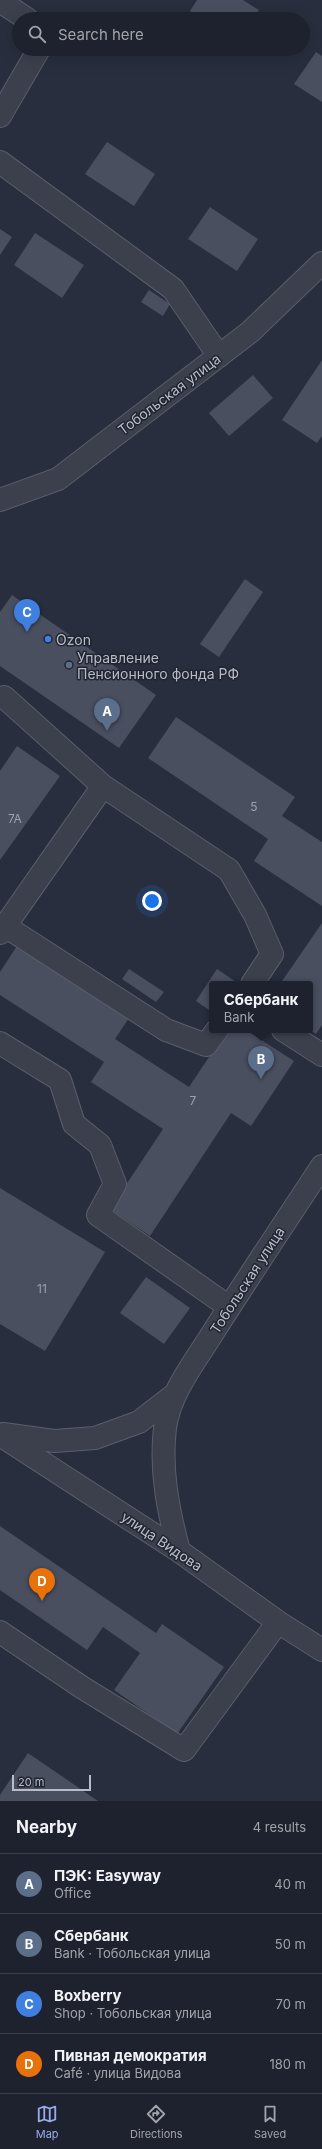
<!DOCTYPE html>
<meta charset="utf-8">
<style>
:root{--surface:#1e222e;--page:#2b2f3a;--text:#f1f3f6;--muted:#a1a4aa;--line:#3c3f4a;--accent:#99abec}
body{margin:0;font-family:Inter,sans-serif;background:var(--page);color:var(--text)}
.scale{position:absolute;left:12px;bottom:10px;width:79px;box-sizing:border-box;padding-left:4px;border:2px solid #b8bcc8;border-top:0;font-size:11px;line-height:14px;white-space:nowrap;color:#b8bcc8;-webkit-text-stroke:3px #212532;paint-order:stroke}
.you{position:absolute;left:152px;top:901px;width:14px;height:14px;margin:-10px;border:3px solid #fff;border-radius:50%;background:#1a73e8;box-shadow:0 0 0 6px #1a73e833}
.badge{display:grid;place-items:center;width:26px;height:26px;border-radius:50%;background:var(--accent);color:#fff;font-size:13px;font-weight:700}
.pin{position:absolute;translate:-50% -33px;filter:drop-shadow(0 1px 2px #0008)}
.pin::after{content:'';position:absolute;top:21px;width:14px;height:12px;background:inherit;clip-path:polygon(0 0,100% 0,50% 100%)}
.popup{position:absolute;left:209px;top:981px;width:104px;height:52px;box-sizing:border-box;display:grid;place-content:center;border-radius:4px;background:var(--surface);filter:drop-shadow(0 1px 3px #0005);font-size:13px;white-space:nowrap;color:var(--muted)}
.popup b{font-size:15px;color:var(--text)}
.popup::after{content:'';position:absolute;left:50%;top:100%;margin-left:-8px;border:8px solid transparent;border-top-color:var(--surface)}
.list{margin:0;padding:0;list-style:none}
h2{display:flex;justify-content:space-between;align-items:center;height:52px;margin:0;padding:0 16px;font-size:17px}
h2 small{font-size:13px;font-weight:400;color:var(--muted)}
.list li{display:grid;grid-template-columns:26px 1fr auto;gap:12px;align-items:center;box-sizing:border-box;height:60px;padding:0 16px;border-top:1px solid var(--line)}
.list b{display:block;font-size:15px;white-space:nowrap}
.list p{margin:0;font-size:13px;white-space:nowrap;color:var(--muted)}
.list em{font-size:13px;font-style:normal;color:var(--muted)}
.icon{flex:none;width:22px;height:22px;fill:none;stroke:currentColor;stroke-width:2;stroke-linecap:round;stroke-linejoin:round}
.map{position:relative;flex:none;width:322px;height:1801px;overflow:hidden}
.search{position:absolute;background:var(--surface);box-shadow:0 4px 16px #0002;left:12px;right:12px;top:12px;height:44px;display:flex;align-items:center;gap:10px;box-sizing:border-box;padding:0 14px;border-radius:22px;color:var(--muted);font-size:15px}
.sheet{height:292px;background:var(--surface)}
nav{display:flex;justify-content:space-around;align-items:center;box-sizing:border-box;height:56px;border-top:1px solid var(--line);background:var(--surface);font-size:11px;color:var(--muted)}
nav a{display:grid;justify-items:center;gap:2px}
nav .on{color:var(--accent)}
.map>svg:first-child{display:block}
.building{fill:#4a4f60}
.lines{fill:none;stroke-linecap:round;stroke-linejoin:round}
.minor-casing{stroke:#5a5e6b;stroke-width:24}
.minor{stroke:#3c404d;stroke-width:22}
.shop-dot{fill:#3f7fe0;stroke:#212532;stroke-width:1.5}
.service-dot{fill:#5c6f8a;stroke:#212532;stroke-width:1.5}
.labels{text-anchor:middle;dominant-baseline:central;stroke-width:3;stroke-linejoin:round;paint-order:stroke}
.number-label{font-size:12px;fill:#9ca1ae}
.street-label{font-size:14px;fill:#b8bcc8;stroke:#212532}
.poi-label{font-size:14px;fill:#b8bcc8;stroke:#212532;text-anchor:start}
</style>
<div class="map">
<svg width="322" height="1801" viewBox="0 0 322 1801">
<rect width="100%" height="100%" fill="#282e3d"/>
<!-- building -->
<path class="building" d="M 197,0 L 243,0 L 259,10 L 254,19 L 202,19 L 190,11 Z
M 316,52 L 322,56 L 322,102 L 294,84 Z
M 107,142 L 155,174 L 134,206 L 85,174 Z
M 210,207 L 258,239 L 237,271 L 188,239 Z
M 0,229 L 12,237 L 0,255 Z
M 35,233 L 84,265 L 62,298 L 14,265 Z
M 149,290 L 170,304 L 163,316 L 141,302 Z
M 322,360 L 322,436 L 317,443 L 282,420 Z
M 253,375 L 273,398 L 229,436 L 209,413 Z
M 245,579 L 263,592 L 219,657 L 200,644 Z
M 12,595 L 156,695 L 119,748 L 0,666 L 0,612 Z
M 176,717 L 295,797 L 282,816 L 322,842 L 322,906 L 254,861 L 268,839 L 148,758 Z
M 17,746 L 60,776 L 0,860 L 0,771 Z
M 322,923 L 322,1025 L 316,1034 L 310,1030 L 310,984 L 280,984 Z
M 17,946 L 129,1018 L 115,1039 L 189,1087 L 227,1030 L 246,1030 L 294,1061 L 251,1126 L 231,1113 L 150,1236 L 110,1209 L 163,1129 L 91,1082 L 104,1062 L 0,995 L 0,972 Z
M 129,969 L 164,992 L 156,1002 L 122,979 Z
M 217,969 L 239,984 L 212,984 L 212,1012 L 196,1001 Z
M 0,1188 L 105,1252 L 45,1351 L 0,1324 Z
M 146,1277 L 190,1308 L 164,1344 L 120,1313 Z
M 0,1526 L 156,1633 L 162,1624 L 224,1667 L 177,1734 L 114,1690 L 140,1653 L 103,1627 L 87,1650 L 0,1590 Z
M 28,1753 L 98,1801 L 0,1801 L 0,1795 Z"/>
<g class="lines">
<!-- minor casing -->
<g class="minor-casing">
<path id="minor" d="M 0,1 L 27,19
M 0,116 L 39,49
M 0,162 L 173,289 L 219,356
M 0,500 L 58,479 L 250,332 L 322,263
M 4,697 L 103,786
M 5,926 L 103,786 L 229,870 L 255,915 L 272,954 L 252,984
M 0,933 L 5,926 L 166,1030 L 206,1045 L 217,1030
M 283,1030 L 322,1055
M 0,1043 L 60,1080 L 74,1124 L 100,1145 L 115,1184 L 98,1215 L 229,1307
M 3,1434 L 54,1441 L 95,1438 L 139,1422 L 174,1395
M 0,1435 L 179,1551 L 278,1622 L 322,1650
M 179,1551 C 168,1510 160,1470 165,1428 C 170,1392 195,1362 214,1331 C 249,1276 286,1221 322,1166
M 0,1632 L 83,1688 L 184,1750 L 278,1622"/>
</g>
<!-- minor -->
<use href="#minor" class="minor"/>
</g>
<!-- markers -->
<circle class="shop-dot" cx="48" cy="639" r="4"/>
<circle class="service-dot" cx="69" cy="665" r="4"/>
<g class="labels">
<!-- number labels -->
<g class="number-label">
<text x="254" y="806">5</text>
<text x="15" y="818">7А</text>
<text x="193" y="1100">7</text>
<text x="42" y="1288">11</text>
</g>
<!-- street labels -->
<g class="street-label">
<text transform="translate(169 394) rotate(-37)">Тобольская улица</text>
<text transform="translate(247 1280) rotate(-57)">Тобольская улица</text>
<text transform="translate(162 1541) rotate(34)">улица Видова</text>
</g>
<!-- poi labels -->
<g class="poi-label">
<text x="56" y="639">Ozon</text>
<text x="77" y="657">Управление<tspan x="77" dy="16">Пенсионного фонда РФ</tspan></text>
</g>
</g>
</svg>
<div class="scale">20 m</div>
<div class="you"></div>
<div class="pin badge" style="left:107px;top:731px;background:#5c6f8a">A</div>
<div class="pin badge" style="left:261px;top:1079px;background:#5c6f8a">B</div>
<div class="popup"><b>Сбербанк</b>Bank</div>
<div class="pin badge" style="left:27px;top:632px;background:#3f7fe0">C</div>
<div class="pin badge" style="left:42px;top:1601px;background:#e8710a">D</div>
<div class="search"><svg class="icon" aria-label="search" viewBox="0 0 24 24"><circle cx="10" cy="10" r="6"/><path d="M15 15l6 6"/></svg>Search here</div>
</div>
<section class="sheet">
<h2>Nearby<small>4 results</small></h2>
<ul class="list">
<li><span class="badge" style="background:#5c6f8a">A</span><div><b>ПЭК: Easyway</b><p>Office</p></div><em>40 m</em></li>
<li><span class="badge" style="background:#5c6f8a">B</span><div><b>Сбербанк</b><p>Bank · Тобольская улица</p></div><em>50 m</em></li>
<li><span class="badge" style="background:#3f7fe0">C</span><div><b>Boxberry</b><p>Shop · Тобольская улица</p></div><em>70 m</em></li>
<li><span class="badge" style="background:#e8710a">D</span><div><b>Пивная демократия</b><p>Café · улица Видова</p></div><em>180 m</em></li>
</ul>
</section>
<nav>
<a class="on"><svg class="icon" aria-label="map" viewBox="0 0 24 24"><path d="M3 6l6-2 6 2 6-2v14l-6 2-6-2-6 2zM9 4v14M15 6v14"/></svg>Map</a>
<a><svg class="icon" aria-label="directions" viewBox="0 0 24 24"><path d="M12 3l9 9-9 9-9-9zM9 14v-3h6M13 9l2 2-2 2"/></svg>Directions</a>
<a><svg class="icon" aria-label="saved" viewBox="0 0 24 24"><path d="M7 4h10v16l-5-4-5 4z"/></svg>Saved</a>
</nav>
